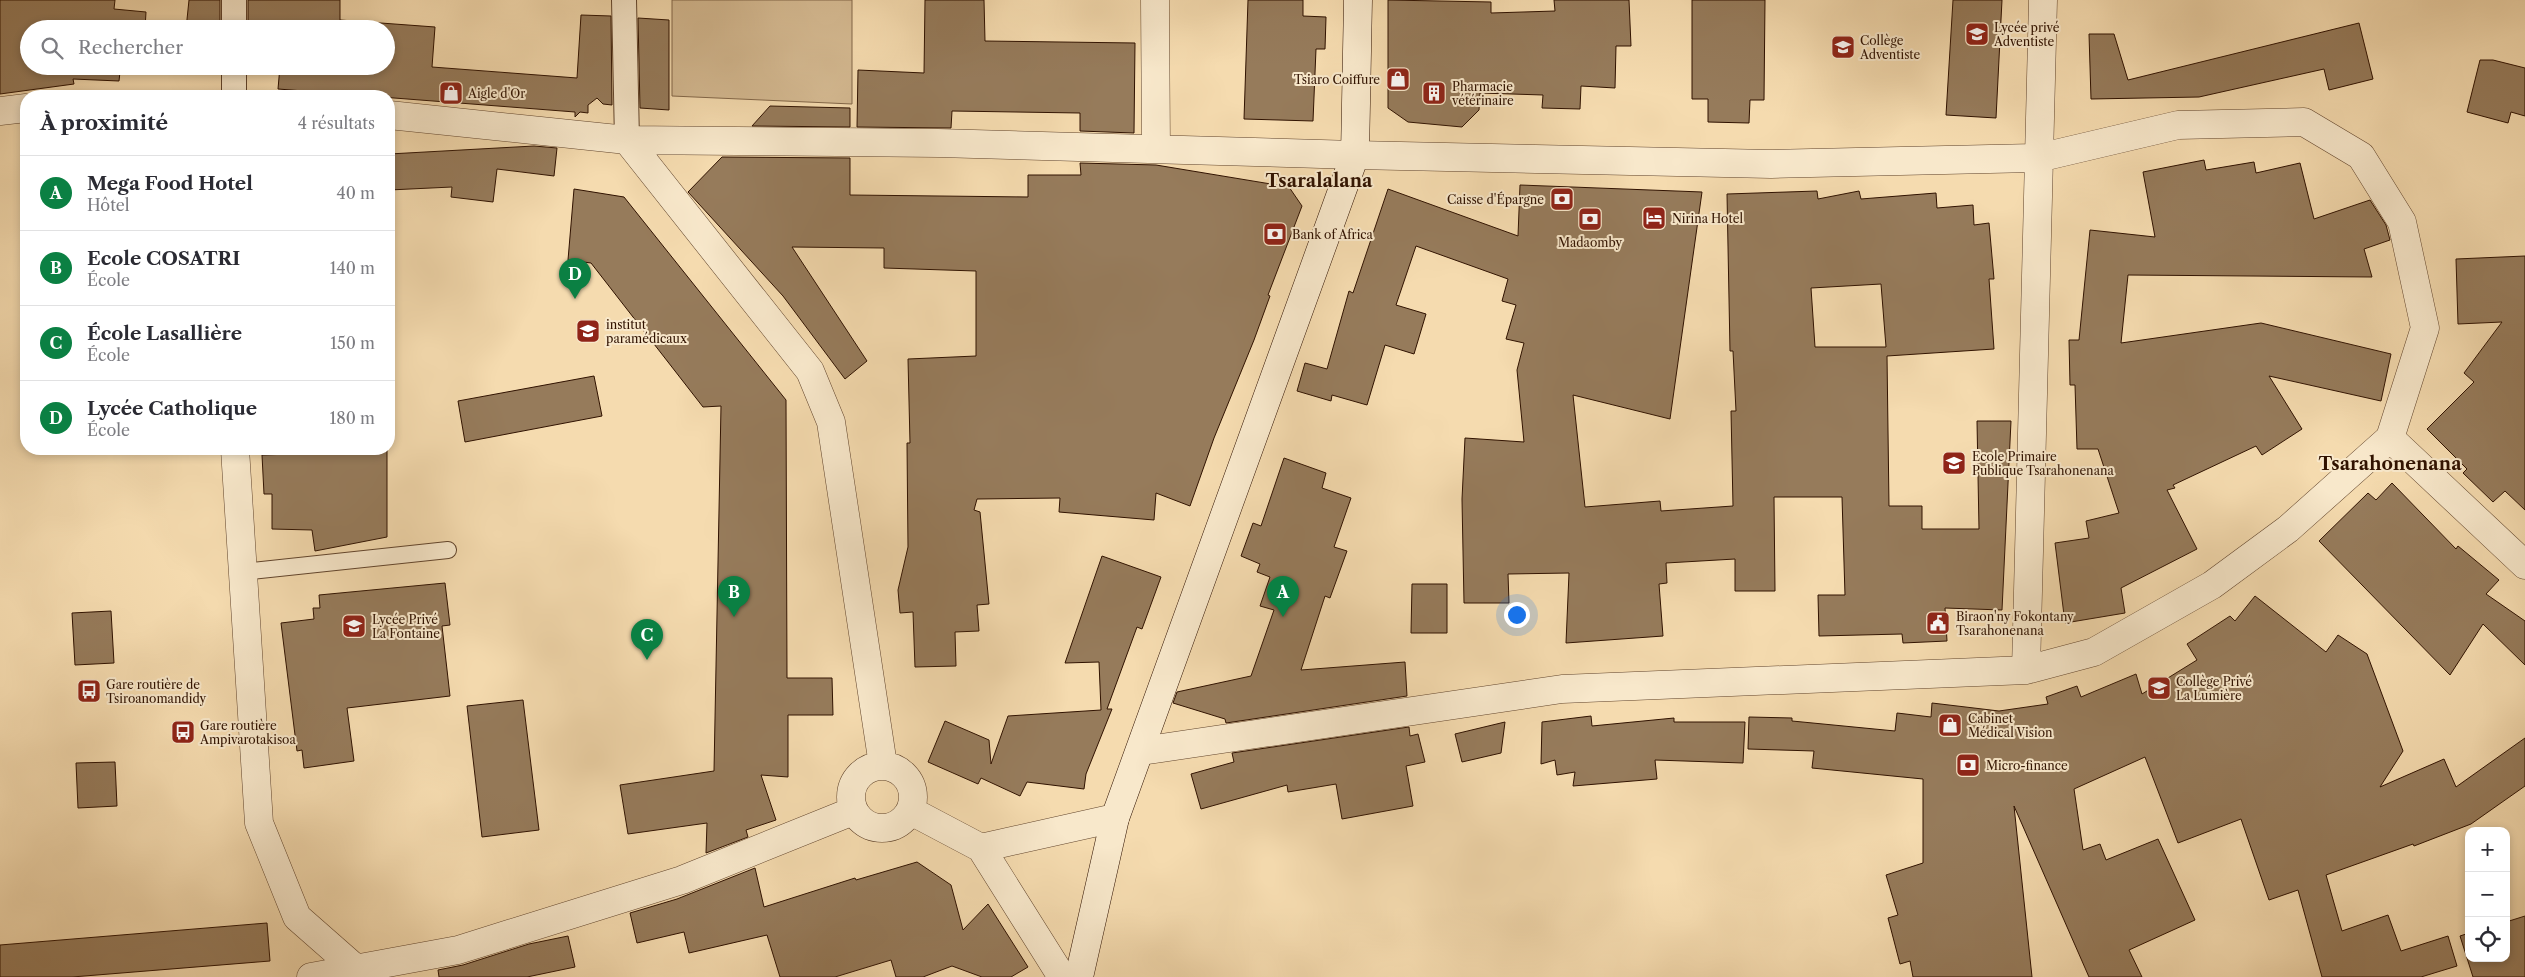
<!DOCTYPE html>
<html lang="fr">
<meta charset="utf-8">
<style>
:root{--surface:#fff;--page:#f7f7f7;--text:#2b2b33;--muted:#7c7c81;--line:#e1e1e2;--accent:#0b8043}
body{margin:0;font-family:"Libre Caslon Text",serif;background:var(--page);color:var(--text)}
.controls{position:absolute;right:15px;bottom:15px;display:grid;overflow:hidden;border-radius:10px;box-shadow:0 2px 8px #0003}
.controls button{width:45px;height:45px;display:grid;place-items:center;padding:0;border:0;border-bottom:1px solid var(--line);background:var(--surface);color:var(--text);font:25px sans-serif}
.you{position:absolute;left:1516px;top:614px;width:18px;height:18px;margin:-12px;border:4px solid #fff;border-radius:50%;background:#1a73e8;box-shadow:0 0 0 8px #1a73e833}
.badge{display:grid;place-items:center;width:32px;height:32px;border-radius:50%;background:var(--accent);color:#fff;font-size:16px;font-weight:700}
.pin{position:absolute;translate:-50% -41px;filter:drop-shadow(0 1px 2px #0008)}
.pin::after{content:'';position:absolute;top:26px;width:18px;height:15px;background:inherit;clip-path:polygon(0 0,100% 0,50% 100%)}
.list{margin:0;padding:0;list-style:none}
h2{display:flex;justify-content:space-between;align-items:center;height:65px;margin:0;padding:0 20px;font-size:21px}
h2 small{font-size:16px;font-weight:400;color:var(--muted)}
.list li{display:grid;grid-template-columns:32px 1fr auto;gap:15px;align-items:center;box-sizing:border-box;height:75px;padding:0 20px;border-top:1px solid var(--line)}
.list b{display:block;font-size:19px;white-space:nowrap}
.list p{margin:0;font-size:16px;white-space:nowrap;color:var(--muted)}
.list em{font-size:16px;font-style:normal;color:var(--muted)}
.icon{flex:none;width:28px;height:28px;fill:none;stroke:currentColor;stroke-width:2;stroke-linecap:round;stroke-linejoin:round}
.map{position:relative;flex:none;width:2525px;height:977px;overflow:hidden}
.search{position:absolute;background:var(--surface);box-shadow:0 2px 8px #0003;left:20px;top:20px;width:375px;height:55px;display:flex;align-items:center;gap:12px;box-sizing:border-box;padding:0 18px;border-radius:28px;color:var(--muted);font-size:19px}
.panel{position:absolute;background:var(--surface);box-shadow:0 2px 8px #0003;left:20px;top:90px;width:375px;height:365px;border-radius:20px}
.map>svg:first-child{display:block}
.green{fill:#d4b991;stroke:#826648}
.building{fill:#967b5b;stroke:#301200;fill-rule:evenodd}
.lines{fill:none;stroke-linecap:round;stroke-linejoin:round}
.service-casing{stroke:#61442c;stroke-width:18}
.pedestrian-casing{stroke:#61442c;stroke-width:26}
.minor-casing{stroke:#61442c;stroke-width:29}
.secondary-casing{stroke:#301200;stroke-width:29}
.service{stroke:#f8e8cb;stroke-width:16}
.pedestrian{stroke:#f8e8cb;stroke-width:24}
.minor{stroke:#f8e8cb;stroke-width:28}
.secondary{stroke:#f8e8cb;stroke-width:28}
.labels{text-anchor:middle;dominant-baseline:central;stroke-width:4;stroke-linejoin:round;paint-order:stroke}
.poi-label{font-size:12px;fill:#301200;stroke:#f8e8cb;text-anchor:start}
.district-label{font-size:18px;font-weight:bold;fill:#301200;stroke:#f8e8cb}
</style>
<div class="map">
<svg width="2525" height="977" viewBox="0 0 2525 977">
<rect width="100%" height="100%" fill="#f5dbaf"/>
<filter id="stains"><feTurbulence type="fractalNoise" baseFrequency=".004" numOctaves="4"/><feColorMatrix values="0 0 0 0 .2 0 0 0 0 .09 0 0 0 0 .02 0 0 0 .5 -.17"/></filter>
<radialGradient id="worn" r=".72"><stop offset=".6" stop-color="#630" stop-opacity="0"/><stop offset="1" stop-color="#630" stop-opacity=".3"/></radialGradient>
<!-- green -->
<path class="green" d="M 672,0 L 852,0 L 852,104 L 672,96 Z"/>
<!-- building -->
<path class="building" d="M 0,0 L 115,0 L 114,9 L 146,12 L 145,29 L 29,29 L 29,66 L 144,66 L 144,73 L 120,72 L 119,81 L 73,79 L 74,84 L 0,94 Z
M 189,0 L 220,0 L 220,29 L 186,29 Z
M 248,0 L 340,0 L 340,20 L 435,27 L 432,67 L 577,78 L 581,15 L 611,16 L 612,105 L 603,104 L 597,98 L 588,105 L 588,113 L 580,112 L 575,117 L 575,112 L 278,89 L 280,66 L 386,66 L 386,29 L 248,29 Z
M 925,0 L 984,0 L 985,41 L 1135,43 L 1134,133 L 1080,131 L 1080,113 L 952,111 L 951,128 L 857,127 L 858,70 L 924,73 Z
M 1248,0 L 1303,0 L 1303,16 L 1326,17 L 1325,49 L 1316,49 L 1313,121 L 1244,119 Z
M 1388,0 L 1491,2 L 1491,13 L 1555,11 L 1554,0 L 1629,0 L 1631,46 L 1616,46 L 1615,88 L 1581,86 L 1580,109 L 1542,108 L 1543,95 L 1480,93 L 1479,110 L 1462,127 L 1408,122 L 1388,108 Z
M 1692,0 L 1765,0 L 1764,100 L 1750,100 L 1749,123 L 1708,122 L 1708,99 L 1692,99 Z
M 1953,0 L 2002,0 L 1996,118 L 1946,115 Z
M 638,18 L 669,20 L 669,110 L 640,108 Z
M 2359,23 L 2373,79 L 2329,90 L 2324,69 L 2199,97 L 2091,99 L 2089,34 L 2114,34 L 2128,80 Z
M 2480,60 L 2493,60 L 2525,68 L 2525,116 L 2511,112 L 2508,123 L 2467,112 Z
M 770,106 L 850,108 L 850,127 L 752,126 Z
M 534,146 L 557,148 L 554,176 L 497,169 L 493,202 L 451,197 L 452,187 L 389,190 L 389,154 Z
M 722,157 L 850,158 L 850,195 L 1028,197 L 1028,175 L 1081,175 L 1080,163 L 1156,165 L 1289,187 L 1302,206 L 1268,295 L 1270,296 L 1254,340 L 1214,438 L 1190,506 L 1156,493 L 1154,520 L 1059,512 L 1060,498 L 977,499 L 974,510 L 980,512 L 989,604 L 977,605 L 979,631 L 955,632 L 956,666 L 915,667 L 913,612 L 900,613 L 898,590 L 908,547 L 907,443 L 910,443 L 908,359 L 976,356 L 976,271 L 884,268 L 884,248 L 792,247 L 867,361 L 845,379 L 783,296 L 688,192 Z
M 2204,160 L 2206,170 L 2254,162 L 2256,173 L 2300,163 L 2314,219 L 2370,200 L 2386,225 L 2390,240 L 2364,249 L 2372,277 L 2128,275 L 2121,343 L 2261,323 L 2391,354 L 2381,401 L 2269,376 L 2302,429 L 2262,455 L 2256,446 L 2173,485 L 2175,488 L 2167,490 L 2197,549 L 2121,588 L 2125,613 L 2065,623 L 2055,543 L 2089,538 L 2086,521 L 2119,513 L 2098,449 L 2077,449 L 2075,385 L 2070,385 L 2069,340 L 2079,340 L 2090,230 L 2155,237 L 2143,172 Z
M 1520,185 L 1702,192 L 1670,419 L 1573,395 L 1585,507 L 1660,501 L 1661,511 L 1733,506 L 1731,411 L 1736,411 L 1733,351 L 1730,351 L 1727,194 L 1817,191 L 1818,199 L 1859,191 L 1861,199 L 1936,193 L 1937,208 L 1973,205 L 1974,225 L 1989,223 L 1994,279 L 1989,279 L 1994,349 L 1887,356 L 1889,506 L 1922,506 L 1922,529 L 1979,529 L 1977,421 L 2011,421 L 2002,610 L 1945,608 L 1947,641 L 1903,643 L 1902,634 L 1819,636 L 1818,595 L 1845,595 L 1842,497 L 1774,497 L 1775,591 L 1735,591 L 1735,559 L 1666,563 L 1667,583 L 1659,584 L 1663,636 L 1566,643 L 1569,573 L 1508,574 L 1509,603 L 1464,603 L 1462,499 L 1465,438 L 1524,442 L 1517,370 L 1524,343 L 1506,339 L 1516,305 L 1502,301 L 1508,279 L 1416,246 L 1396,305 L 1426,314 L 1414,354 L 1385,345 L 1367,405 L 1332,395 L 1331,401 L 1297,391 L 1305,363 L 1327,369 L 1349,291 L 1353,293 L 1388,189 L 1518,236 ZM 1881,284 L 1886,347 L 1815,347 L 1811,288 Z
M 574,189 L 624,197 L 786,400 L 787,678 L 832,678 L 833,715 L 788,715 L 788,777 L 761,775 L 776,820 L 746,830 L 748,837 L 706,853 L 707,823 L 628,834 L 620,785 L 714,771 L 721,406 L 703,407 L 591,263 L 568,260 Z
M 2525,256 L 2525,510 L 2505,491 L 2493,502 L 2463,473 L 2467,469 L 2427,429 L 2474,382 L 2464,373 L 2502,322 L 2458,324 L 2456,259 Z
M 594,376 L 602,416 L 465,442 L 458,401 Z
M 351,449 L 387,449 L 387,537 L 315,551 L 312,530 L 272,529 L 272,494 L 264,494 L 262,455 L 351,452 Z
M 1284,458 L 1326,473 L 1322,488 L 1351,498 L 1334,547 L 1347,551 L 1330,598 L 1325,596 L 1301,670 L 1405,662 L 1407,696 L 1226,723 L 1225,719 L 1173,703 L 1177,692 L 1251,676 L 1274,610 L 1260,606 L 1270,577 L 1257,572 L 1260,564 L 1241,556 L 1253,523 L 1261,526 Z
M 2392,483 L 2456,549 L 2458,546 L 2499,580 L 2486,594 L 2525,621 L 2525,665 L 2483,624 L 2450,675 L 2319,541 L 2368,493 L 2376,500 Z
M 1102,556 L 1161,577 L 1142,629 L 1137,627 L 1107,709 L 1112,709 L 1086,774 L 1084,789 L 1027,782 L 1020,796 L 981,778 L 978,784 L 928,762 L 945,721 L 989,740 L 991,764 L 1008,716 L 1101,710 L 1099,662 L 1065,663 Z
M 445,583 L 450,625 L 442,626 L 450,696 L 347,708 L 354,761 L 304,768 L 302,750 L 297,751 L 281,623 L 314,619 L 313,608 L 320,608 L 319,595 Z
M 1412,584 L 1447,584 L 1447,633 L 1411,633 Z
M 2255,596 L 2326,652 L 2338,635 L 2367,654 L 2403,751 L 2380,787 L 2444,759 L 2456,787 L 2525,738 L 2525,786 L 2471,824 L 2414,846 L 2413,844 L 2326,875 L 2342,931 L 2388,915 L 2401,951 L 2448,936 L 2457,966 L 2421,977 L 2322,977 L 2298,890 L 2269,900 L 2241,819 L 2178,843 L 2145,757 L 2074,789 L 2083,850 L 2100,844 L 2106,860 L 2158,839 L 2195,920 L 2129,950 L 2142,977 L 2089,977 L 2014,806 L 2032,977 L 1913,977 L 1910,961 L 1900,964 L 1888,918 L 1898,915 L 1886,875 L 1923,863 L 1923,779 L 1812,768 L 1814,751 L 1748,749 L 1749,717 L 1792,718 L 1792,721 L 1895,731 L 1897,713 L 1931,717 L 1932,703 L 1999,711 L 2048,704 L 2046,697 L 2077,686 L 2081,697 L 2136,674 L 2142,694 L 2197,660 L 2187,644 L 2230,616 L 2235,621 Z
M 111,611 L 114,663 L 75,665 L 72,613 Z
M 523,700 L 539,830 L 482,837 L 467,706 Z
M 1591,716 L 1592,726 L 1674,718 L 1674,722 L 1745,722 L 1743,763 L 1655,760 L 1657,779 L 1573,786 L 1575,772 L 1557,775 L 1555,760 L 1541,764 L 1542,722 Z
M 1505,722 L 1501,753 L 1462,762 L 1455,734 Z
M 1409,727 L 1410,736 L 1418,734 L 1425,762 L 1406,766 L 1413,806 L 1342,819 L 1336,784 L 1288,792 L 1287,785 L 1201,809 L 1191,774 L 1234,762 L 1232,753 Z
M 115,762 L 117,806 L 78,808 L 76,763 Z
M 917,862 L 951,885 L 963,930 L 988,904 L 1028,967 L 1011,977 L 982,977 L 952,966 L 923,977 L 896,977 L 891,960 L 835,977 L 780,977 L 767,935 L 689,953 L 684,932 L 637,943 L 630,913 L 677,899 L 755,868 L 764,907 L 855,878 L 856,880 Z
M 2525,916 L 2525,977 L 2473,977 L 2460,936 L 2469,933 L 2469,958 L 2506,958 L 2506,922 Z
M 267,923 L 270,961 L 72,977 L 0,977 L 0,945 Z
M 568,936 L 575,967 L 527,977 L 439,977 L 438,970 L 463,965 L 529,944 Z"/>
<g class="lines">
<!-- service casing -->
<g class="service-casing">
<path id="service" d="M 242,572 L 448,550"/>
</g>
<!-- pedestrian casing -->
<g class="pedestrian-casing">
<path id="pedestrian" d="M 234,0 L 234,29
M 624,0 L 627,140
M 234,66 L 234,96"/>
</g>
<!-- minor casing -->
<g class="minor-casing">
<path id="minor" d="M 1155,0 L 1156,149
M 0,111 L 26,108
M 389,115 L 627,140 L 938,143 L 1355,155 L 1771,164 L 2038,158 L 2178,125 L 2304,122 L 2361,156 L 2402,222 L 2425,328 L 2390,438 L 2288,529 L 2212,585 L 2094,652 L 2026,670
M 627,140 L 810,371 L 831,422 L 883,765
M 2390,438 L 2525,565
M 235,449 L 259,823 L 297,917 L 355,968
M 1141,751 L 1562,689 L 2026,670 L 2043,0
M851 797a31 31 0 1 1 62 0a31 31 0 1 1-62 0Z
M 911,811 L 981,848 L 1062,977
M 981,848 L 1115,818
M 311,977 L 458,950 L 682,880 L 853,811"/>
</g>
<!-- secondary casing -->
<g class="secondary-casing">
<path id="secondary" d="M 1079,977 L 1115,818 L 1355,155 L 1358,0"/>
</g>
<!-- service -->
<use href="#service" class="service"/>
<!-- pedestrian -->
<use href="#pedestrian" class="pedestrian"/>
<!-- minor -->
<use href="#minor" class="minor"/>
<!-- secondary -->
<use href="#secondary" class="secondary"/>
</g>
<!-- icons -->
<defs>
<g id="school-square" transform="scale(1.25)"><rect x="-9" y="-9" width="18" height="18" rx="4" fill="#8f2418" stroke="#f8e8cb"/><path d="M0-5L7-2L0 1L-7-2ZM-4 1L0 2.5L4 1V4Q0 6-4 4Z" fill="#fff"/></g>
<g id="shop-square" transform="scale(1.25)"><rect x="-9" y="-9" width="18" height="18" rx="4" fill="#8f2418" stroke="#f8e8cb"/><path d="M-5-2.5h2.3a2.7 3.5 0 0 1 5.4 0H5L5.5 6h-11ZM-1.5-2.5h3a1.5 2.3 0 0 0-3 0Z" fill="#fff"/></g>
<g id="building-square" transform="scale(1.25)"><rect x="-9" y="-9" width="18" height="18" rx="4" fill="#8f2418" stroke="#f8e8cb"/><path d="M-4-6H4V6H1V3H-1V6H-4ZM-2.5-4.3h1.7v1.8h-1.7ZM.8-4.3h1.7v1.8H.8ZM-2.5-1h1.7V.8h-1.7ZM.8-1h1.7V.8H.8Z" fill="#fff"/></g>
<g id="bank-square" transform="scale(1.25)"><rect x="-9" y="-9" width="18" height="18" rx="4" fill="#8f2418" stroke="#f8e8cb"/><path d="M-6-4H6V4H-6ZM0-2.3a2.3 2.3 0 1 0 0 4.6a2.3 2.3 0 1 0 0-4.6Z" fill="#fff"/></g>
<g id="hotel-square" transform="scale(1.25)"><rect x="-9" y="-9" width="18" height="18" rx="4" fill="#8f2418" stroke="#f8e8cb"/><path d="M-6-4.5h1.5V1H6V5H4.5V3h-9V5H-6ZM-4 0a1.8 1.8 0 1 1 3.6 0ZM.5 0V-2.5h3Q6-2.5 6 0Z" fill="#fff"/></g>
<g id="university-square" transform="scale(1.25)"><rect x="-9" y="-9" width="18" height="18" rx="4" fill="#8f2418" stroke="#f8e8cb"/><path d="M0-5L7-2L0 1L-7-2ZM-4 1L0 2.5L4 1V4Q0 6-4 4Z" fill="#fff"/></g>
<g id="civic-square" transform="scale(1.25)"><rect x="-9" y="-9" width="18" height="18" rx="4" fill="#8f2418" stroke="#f8e8cb"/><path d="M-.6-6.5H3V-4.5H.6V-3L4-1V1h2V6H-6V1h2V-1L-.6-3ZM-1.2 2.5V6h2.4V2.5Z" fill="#fff"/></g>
<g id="bus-square" transform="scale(1.25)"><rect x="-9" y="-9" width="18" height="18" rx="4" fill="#8f2418" stroke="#f8e8cb"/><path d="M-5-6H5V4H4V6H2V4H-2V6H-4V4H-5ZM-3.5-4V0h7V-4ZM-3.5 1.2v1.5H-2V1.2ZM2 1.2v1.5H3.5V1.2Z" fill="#fff"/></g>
</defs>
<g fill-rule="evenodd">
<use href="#school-square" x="1977" y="34"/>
<use href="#school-square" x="1843" y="47"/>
<use href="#shop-square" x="1398" y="79"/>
<use href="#shop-square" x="451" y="93"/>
<use href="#building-square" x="1434" y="93"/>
<use href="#bank-square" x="1562" y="199"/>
<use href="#hotel-square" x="1654" y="218"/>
<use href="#bank-square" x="1590" y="219"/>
<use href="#bank-square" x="1275" y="234"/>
<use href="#university-square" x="588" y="331"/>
<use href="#school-square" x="1954" y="463"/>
<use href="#civic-square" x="1938" y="623"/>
<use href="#school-square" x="354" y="626"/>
<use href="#school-square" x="2159" y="688"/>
<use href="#bus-square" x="89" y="691"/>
<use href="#shop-square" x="1950" y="725"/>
<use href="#bus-square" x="183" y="732"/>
<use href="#bank-square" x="1968" y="765"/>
</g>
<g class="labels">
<!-- poi labels -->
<g class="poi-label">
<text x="1994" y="27">Lycée privé<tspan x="1994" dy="14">Adventiste</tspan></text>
<text x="1860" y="40">Collège<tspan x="1860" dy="14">Adventiste</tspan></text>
<text x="1380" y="79" text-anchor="end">Tsiaro Coiffure</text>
<text x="1452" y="86">Pharmacie<tspan x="1452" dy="14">vétérinaire</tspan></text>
<text x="468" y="93">Aigle d'Or</text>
<text x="1544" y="199" text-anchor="end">Caisse d'Épargne</text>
<text x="1672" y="218">Nirina Hotel</text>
<text x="1292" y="234">Bank of Africa</text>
<text x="1590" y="242" text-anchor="middle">Madaomby</text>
<text x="606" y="324">institut<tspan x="606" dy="14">paramédicaux</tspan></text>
<text x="1972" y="456">Ecole Primaire<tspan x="1972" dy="14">Publique Tsarahonenana</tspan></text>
<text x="1956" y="616">Biraon'ny Fokontany<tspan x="1956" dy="14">Tsarahonenana</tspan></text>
<text x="372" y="619">Lycée Privé<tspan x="372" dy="14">La Fontaine</tspan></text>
<text x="2176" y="681">Collège Privé<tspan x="2176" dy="14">La Lumière</tspan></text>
<text x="106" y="684">Gare routière de<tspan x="106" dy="14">Tsiroanomandidy</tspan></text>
<text x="1968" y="718">Cabinet<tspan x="1968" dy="14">Médical Vision</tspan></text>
<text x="200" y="725">Gare routière<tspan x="200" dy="14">Ampivarotakisoa</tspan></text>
<text x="1986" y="765">Micro-finance</text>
</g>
<!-- district labels -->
<g class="district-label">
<text x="1319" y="181">Tsaralalana</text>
<text x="2390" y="464">Tsarahonenana</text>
</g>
</g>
<rect width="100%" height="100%" filter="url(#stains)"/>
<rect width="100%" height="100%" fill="url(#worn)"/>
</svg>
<div class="controls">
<button>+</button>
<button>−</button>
<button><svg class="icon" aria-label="locate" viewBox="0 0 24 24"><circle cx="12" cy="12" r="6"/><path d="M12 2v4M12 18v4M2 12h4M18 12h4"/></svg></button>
</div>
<div class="you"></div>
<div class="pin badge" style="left:1283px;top:617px">A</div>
<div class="pin badge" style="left:734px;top:617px">B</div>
<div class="pin badge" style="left:647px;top:660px">C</div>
<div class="pin badge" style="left:575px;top:299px">D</div>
<div class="search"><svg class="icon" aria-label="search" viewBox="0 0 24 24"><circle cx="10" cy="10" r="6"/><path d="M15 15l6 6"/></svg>Rechercher</div>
<section class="panel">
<h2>À proximité<small>4 résultats</small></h2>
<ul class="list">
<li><span class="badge">A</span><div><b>Mega Food Hotel</b><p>Hôtel</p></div><em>40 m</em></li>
<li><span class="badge">B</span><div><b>Ecole COSATRI</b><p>École</p></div><em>140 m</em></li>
<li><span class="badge">C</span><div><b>École Lasallière</b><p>École</p></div><em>150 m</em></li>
<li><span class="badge">D</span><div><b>Lycée Catholique</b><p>École</p></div><em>180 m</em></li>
</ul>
</section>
</div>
